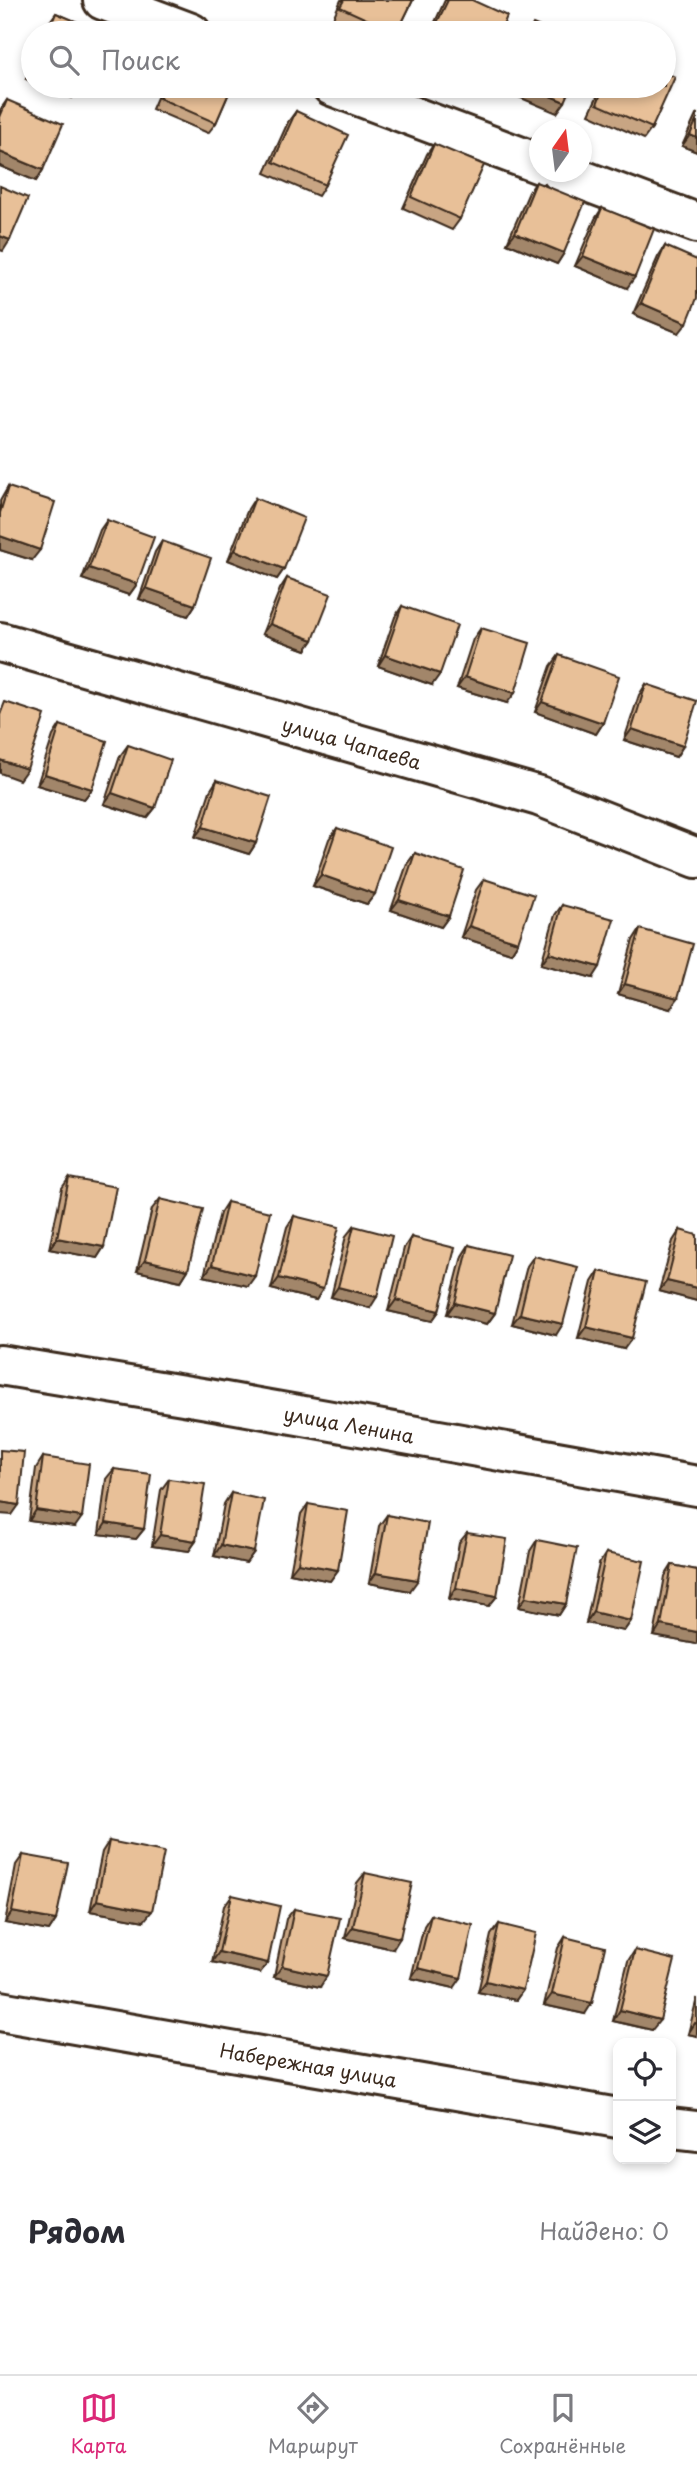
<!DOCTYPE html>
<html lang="ru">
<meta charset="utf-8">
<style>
:root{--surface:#fff;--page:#f7f7f7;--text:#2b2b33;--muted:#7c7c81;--line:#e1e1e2;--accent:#db2777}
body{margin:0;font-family:"Playpen Sans",sans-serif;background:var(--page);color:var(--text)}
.controls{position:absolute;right:21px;bottom:21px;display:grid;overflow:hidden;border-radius:14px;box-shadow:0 4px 10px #0003}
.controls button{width:63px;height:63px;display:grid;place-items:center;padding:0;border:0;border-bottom:2px solid var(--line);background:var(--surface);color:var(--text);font:35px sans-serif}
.compass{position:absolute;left:529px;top:119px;width:63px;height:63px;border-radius:50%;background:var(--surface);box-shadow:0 4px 10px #0003;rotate:14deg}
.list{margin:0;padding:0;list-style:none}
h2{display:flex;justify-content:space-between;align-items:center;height:91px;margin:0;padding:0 28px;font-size:30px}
h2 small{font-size:23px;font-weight:400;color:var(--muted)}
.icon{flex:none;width:38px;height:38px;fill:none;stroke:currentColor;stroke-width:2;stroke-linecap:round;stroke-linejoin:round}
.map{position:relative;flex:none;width:697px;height:2185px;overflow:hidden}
.search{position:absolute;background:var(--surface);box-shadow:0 4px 10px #0003;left:21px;right:21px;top:21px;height:77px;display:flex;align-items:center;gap:18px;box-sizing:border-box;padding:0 24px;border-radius:38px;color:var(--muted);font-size:26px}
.sheet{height:189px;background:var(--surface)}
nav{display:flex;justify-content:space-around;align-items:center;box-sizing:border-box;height:98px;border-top:2px solid var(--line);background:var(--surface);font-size:19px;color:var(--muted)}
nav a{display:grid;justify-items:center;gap:4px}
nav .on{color:var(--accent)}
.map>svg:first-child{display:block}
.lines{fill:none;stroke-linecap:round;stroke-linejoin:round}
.minor-casing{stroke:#3b2a1e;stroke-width:44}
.minor{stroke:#fff;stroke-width:38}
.wall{fill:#c8a583;stroke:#3b2a1e;stroke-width:2}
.shaded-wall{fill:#a2866a;stroke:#3b2a1e;stroke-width:2}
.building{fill:#e8c098;stroke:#3b2a1e;stroke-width:2}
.labels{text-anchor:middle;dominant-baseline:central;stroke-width:6;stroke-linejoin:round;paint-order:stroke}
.street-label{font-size:19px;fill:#3b2a1e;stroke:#fff}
</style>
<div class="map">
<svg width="697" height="2185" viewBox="0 0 697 2185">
<rect width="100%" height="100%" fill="#fff"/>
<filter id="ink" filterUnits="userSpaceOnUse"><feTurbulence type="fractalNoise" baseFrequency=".0143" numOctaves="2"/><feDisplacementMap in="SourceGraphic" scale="14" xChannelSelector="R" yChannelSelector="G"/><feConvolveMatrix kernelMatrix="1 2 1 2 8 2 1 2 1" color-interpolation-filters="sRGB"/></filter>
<g filter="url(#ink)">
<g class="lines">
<!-- minor casing -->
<g class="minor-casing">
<g id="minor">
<path d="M 103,0 L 191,33"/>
<path d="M 332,86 L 540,164"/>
<path d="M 561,172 L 697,223"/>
<path id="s1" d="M 0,642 L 539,796 L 697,858"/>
<path id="s2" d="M 0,1365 L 208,1399 L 697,1486"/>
<path id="s3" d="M 0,2011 L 618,2118"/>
<path d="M 671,2128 L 697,2131"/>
</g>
</g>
<!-- minor -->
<use href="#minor" class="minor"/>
</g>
<!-- wall -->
<path class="wall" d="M 341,0 L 413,0 L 397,33 L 366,33 L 333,18 Z
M 445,0 L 472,0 L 500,33 L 430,33 Z
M 56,13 L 101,33 L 44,33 L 48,24 Z
M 33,61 L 33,82 L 26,79 Z
M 162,86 L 232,86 L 216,123 L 208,133 L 152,109 Z
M 602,86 L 664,86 L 652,128 L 644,139 L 589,114 Z
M 7,100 L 43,170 L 36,181 L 0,166 L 0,110 Z
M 296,111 L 325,185 L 318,196 L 265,173 L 288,122 Z
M 697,113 L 697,152 L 682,146 Z
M 434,144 L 460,219 L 452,230 L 403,208 L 427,154 Z
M 536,182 L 564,253 L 557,264 L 507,243 L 529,192 Z
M 602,208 L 627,288 L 575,266 L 595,219 Z
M 665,246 L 679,333 L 633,314 L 658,257 Z
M 8,487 L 32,560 L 0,550 L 0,501 Z
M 255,498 L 284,569 L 277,579 L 228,560 L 248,509 Z
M 107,520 L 137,584 L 129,595 L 82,579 L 100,530 Z
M 162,541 L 195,605 L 188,616 L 139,599 L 155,552 Z
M 287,578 L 313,640 L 306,650 L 262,634 L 280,589 Z
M 402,606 L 432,685 L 378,666 L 395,617 Z
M 481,628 L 507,703 L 457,688 L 473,639 Z
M 559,655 L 603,723 L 596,734 L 535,712 L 551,666 Z
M 646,684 L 683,746 L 676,757 L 624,740 L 639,695 Z
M 60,725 L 92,789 L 84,799 L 37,785 L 53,736 Z
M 128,745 L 155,808 L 147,818 L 104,804 L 120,756 Z
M 217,780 L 256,843 L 249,854 L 195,837 L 210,791 Z
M 337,828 L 375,894 L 367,904 L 313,886 L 329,839 Z
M 415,853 L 449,916 L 441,927 L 391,910 L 407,864 Z
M 484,879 L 518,942 L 511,953 L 461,937 L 476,890 Z
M 562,905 L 593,978 L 541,964 L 555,915 Z
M 640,929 L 670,1009 L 618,994 L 633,940 Z
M 69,1178 L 104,1247 L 97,1258 L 49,1249 L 62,1188 Z
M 160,1199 L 188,1270 L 181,1281 L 137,1271 L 152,1209 Z
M 227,1202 L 248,1286 L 204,1276 L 220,1213 Z
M 294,1216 L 323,1289 L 316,1300 L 271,1289 L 287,1227 Z
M 354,1226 L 370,1308 L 331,1297 L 346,1236 Z
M 680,1230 L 697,1301 L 659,1291 L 673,1241 Z
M 411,1237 L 439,1311 L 432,1321 L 388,1311 L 404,1248 Z
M 469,1245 L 495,1313 L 487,1324 L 447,1314 L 462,1256 Z
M 534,1256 L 556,1335 L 512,1324 L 527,1266 Z
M 599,1271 L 624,1349 L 578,1338 L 592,1282 Z
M 43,1457 L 75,1527 L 29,1521 L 36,1468 Z
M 114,1469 L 144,1529 L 136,1539 L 99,1534 L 106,1479 Z
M 169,1479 L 196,1541 L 189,1551 L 152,1546 L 161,1490 Z
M 231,1493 L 254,1552 L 246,1563 L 214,1556 L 224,1504 Z
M 308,1504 L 338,1570 L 330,1581 L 290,1573 L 301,1514 Z
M 387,1515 L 410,1591 L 369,1583 L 379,1526 Z
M 467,1533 L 497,1596 L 489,1606 L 449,1599 L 459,1543 Z
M 537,1540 L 566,1604 L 559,1615 L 519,1607 L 530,1551 Z
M 606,1553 L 631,1621 L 624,1631 L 586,1623 L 599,1564 Z
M 672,1565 L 697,1570 L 697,1642 L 696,1644 L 654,1636 L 665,1576 Z
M 109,1841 L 144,1921 L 90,1911 L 102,1852 Z
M 23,1855 L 56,1920 L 49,1931 L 5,1923 L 16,1865 Z
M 365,1873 L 393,1949 L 345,1938 L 357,1883 Z
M 232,1895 L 260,1973 L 212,1962 L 224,1906 Z
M 294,1909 L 320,1987 L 274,1977 L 286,1919 Z
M 431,1915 L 454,1988 L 411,1978 L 424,1926 Z
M 499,1924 L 523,1990 L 516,2000 L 478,1992 L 491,1935 Z
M 565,1937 L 585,2014 L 544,2005 L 558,1948 Z
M 635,1950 L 652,2030 L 613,2021 L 628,1961 Z
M 697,1998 L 697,2036 L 688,2034 Z"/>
<!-- shaded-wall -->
<path class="shaded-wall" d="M 33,69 L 33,82 L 26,79 Z
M 42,86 L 76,86 L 79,87 L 72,98 Z
M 505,86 L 526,86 L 565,102 L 557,113 L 502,90 Z
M 690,135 L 697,138 L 697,152 L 682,146 Z
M 0,152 L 43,170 L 36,181 L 0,166 Z
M 515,233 L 564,253 L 557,264 L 507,243 Z
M 0,236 L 10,240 L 3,251 L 0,250 Z
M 583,256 L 635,277 L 627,288 L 575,266 Z
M 641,303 L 687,323 L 679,333 L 633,314 Z
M 0,536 L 40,550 L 32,560 L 0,550 Z
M 235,550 L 284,569 L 277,579 L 228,560 Z
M 89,568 L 137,584 L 129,595 L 82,579 Z
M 146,588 L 195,605 L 188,616 L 139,599 Z
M 270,624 L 313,640 L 306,650 L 262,634 Z
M 385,655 L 440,674 L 432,685 L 378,666 Z
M 465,677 L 515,693 L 507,703 L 457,688 Z
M 542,702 L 603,723 L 596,734 L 535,712 Z
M 632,729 L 683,746 L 676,757 L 624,740 Z
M 0,760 L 27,769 L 19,780 L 0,773 Z
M 45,774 L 92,789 L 84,799 L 37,785 Z
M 112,793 L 155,808 L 147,818 L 104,804 Z
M 203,827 L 256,843 L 249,854 L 195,837 Z
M 321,875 L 375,894 L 367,904 L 313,886 Z
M 399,900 L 449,916 L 441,927 L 391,910 Z
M 469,926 L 518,942 L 511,953 L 461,937 Z
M 549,953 L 600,967 L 593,978 L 541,964 Z
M 625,984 L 678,998 L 670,1009 L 618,994 Z
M 57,1238 L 104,1247 L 97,1258 L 49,1249 Z
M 145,1260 L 188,1270 L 181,1281 L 137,1271 Z
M 212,1265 L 255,1276 L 248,1286 L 204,1276 Z
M 279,1278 L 323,1289 L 316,1300 L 271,1289 Z
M 667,1281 L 697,1288 L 697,1301 L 659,1291 Z
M 338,1287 L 377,1297 L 370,1308 L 331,1297 Z
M 396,1300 L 439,1311 L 432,1321 L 388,1311 Z
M 455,1303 L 495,1313 L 487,1324 L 447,1314 Z
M 520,1314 L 563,1324 L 556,1335 L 512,1324 Z
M 586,1327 L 632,1338 L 624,1349 L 578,1338 Z
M 0,1502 L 19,1505 L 12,1515 L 0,1514 Z
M 36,1510 L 82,1517 L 75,1527 L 29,1521 Z
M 106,1523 L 144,1529 L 136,1539 L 99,1534 Z
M 160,1535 L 196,1541 L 189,1551 L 152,1546 Z
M 221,1545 L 254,1552 L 246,1563 L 214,1556 Z
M 298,1563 L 338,1570 L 330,1581 L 290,1573 Z
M 376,1573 L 418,1580 L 410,1591 L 369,1583 Z
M 456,1588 L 497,1596 L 489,1606 L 449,1599 Z
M 526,1597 L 566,1604 L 559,1615 L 519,1607 Z
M 593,1612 L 631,1621 L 624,1631 L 586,1623 Z
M 661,1625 L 697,1632 L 697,1642 L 696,1644 L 654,1636 Z
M 97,1900 L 152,1911 L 144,1921 L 90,1911 Z
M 12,1912 L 56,1920 L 49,1931 L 5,1923 Z
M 353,1927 L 400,1938 L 393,1949 L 345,1938 Z
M 219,1952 L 268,1963 L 260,1973 L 212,1962 Z
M 282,1966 L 327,1976 L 320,1987 L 274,1977 Z
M 418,1968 L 461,1978 L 454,1988 L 411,1978 Z
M 486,1981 L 523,1990 L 516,2000 L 478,1992 Z
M 552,1994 L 592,2003 L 585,2014 L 544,2005 Z
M 620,2010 L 660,2020 L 652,2030 L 613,2021 Z
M 695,2023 L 697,2024 L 697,2036 L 688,2034 Z"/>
<!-- building -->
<path class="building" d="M 344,0 L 413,0 L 397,33 L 340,7 Z
M 448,0 L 472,0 L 507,16 L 500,33 L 432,33 Z
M 56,13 L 102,32 L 101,33 L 48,33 Z
M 533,24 L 554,33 L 529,33 Z
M 664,72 L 675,77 L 652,128 L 597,104 L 604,86 L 664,86 Z
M 165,86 L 232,86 L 216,123 L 159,98 Z
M 526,86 L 572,86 L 565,102 Z
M 7,100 L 63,124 L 43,170 L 0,152 L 0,117 Z
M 296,111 L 348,135 L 325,185 L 273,162 Z
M 697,119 L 697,138 L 690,135 Z
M 434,144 L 484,165 L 460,219 L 411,197 Z
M 536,182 L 585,202 L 564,253 L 515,233 Z
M 0,186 L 28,198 L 10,240 L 0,236 Z
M 602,208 L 654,229 L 635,277 L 583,256 Z
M 665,246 L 697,260 L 697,298 L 687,323 L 641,303 Z
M 8,487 L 55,502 L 40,550 L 0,536 L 0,513 Z
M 255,498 L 304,518 L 284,569 L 235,550 Z
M 107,520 L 154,537 L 137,584 L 89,568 Z
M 162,541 L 211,558 L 195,605 L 146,588 Z
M 287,578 L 331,594 L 313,640 L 270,624 Z
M 402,606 L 457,625 L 440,674 L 385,655 Z
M 481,628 L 530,643 L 515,693 L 465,677 Z
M 559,655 L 619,676 L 603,723 L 542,702 Z
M 646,684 L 697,701 L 683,746 L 632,729 Z
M 5,702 L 45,715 L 27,769 L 0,760 L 0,715 Z
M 60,725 L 107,741 L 92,789 L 45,774 Z
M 128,745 L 171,760 L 155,808 L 112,793 Z
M 217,780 L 271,797 L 256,843 L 203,827 Z
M 337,828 L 391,847 L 375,894 L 321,875 Z
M 415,853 L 464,870 L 449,916 L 399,900 Z
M 484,879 L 534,895 L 518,942 L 469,926 Z
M 562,905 L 614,919 L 600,967 L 549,953 Z
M 640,929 L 693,944 L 678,998 L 625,984 Z
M 69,1178 L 116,1187 L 104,1247 L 57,1238 Z
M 160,1199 L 203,1209 L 188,1270 L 145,1260 Z
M 227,1202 L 270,1212 L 255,1276 L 212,1265 Z
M 294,1216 L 339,1227 L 323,1289 L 279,1278 Z
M 354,1226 L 392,1236 L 377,1297 L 338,1287 Z
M 680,1230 L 697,1235 L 697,1288 L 667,1281 Z
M 411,1237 L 455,1248 L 439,1311 L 396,1300 Z
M 469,1245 L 509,1255 L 495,1313 L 455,1303 Z
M 534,1256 L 578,1267 L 563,1324 L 520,1314 Z
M 599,1271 L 646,1282 L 632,1338 L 586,1327 Z
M 0,1450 L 24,1452 L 19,1505 L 0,1502 Z
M 43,1457 L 89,1464 L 82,1517 L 36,1510 Z
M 114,1469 L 151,1474 L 144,1529 L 106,1523 Z
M 169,1479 L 205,1484 L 196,1541 L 160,1535 Z
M 231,1493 L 264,1500 L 254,1552 L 221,1545 Z
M 308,1504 L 348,1511 L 338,1570 L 298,1563 Z
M 387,1515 L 428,1523 L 418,1580 L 376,1573 Z
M 467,1533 L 507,1539 L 497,1596 L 456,1588 Z
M 537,1540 L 577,1548 L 566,1604 L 526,1597 Z
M 606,1553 L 644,1561 L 631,1621 L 593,1612 Z
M 672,1565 L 697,1570 L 697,1632 L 661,1625 Z
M 109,1841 L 164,1852 L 152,1911 L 97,1900 Z
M 23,1855 L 68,1863 L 56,1920 L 12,1912 Z
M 365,1873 L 412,1883 L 400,1938 L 353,1927 Z
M 232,1895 L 280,1906 L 268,1963 L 219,1952 Z
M 294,1909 L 340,1918 L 327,1976 L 282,1966 Z
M 431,1915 L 473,1925 L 461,1978 L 418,1968 Z
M 499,1924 L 536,1933 L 523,1990 L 486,1981 Z
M 565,1937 L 605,1947 L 592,2003 L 552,1994 Z
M 635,1950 L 675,1960 L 660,2020 L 620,2010 Z"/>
</g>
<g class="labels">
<!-- street labels -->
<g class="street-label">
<text stroke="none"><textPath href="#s1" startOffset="366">улица Чапаева</textPath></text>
<text stroke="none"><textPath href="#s2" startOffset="354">улица Ленина</textPath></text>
<text stroke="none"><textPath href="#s3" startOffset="313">Набережная улица</textPath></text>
</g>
</g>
</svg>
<div class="controls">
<button><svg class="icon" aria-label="locate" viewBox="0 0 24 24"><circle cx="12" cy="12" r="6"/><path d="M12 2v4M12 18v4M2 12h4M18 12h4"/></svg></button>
<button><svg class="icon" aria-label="layers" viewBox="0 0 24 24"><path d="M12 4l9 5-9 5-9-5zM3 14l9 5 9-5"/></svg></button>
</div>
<svg class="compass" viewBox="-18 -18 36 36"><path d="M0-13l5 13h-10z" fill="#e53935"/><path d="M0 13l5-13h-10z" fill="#7c7c81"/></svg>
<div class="search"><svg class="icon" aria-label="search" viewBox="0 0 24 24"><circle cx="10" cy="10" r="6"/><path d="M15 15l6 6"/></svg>Поиск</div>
</div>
<section class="sheet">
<h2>Рядом<small>Найдено: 0</small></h2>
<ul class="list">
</ul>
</section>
<nav>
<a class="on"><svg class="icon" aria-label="map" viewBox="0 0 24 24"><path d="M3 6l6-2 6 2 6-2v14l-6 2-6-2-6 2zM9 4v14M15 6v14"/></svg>Карта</a>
<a><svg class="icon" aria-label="directions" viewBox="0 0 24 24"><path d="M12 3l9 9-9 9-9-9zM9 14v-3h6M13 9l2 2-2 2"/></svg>Маршрут</a>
<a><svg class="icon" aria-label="saved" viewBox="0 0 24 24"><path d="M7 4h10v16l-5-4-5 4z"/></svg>Сохранённые</a>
</nav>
